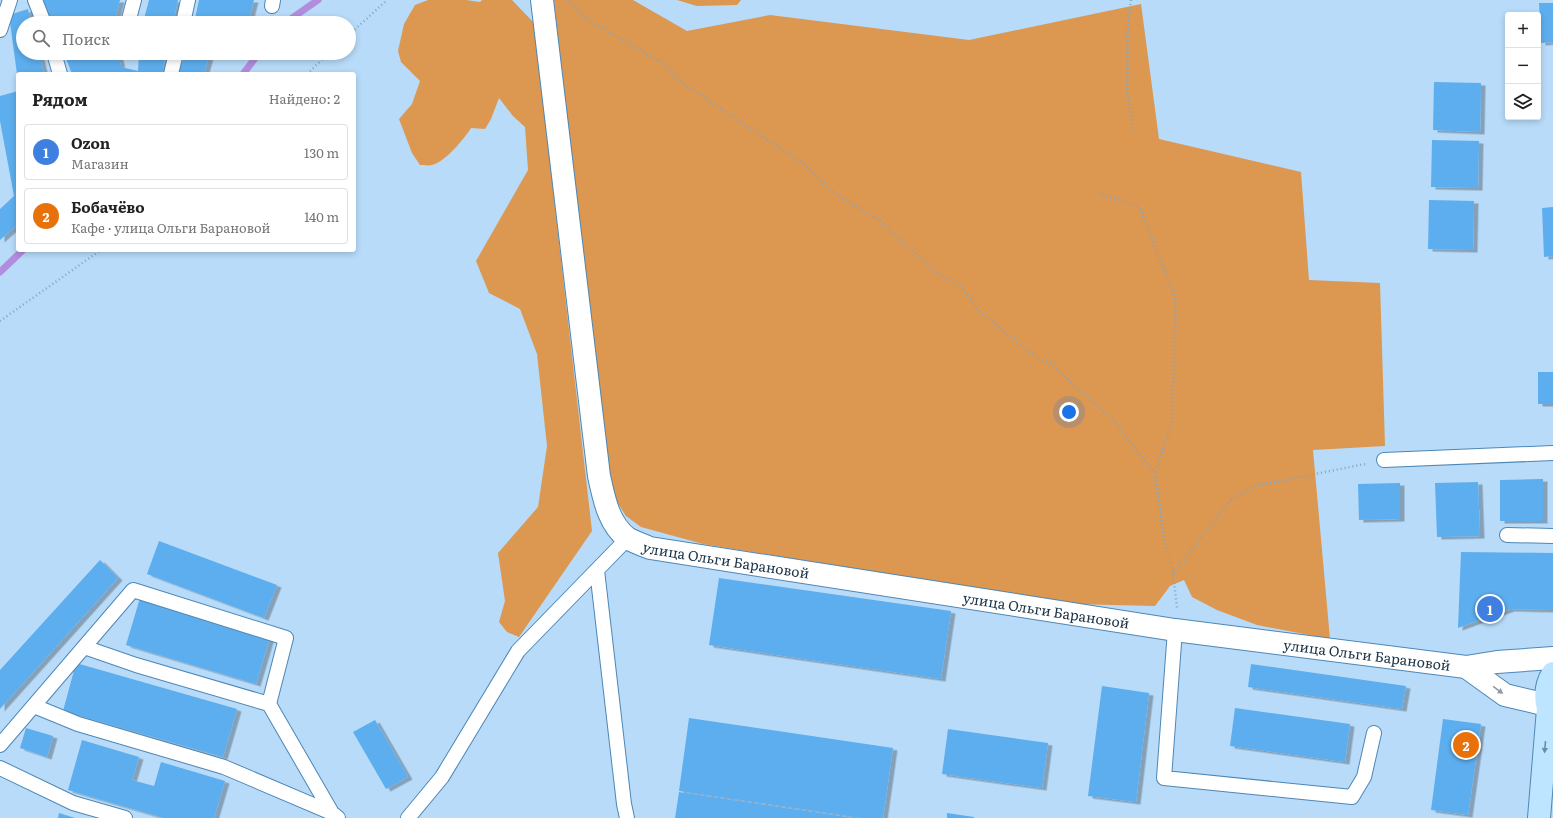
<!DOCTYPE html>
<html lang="ru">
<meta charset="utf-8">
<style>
:root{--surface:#fff;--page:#f2f2f2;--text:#222;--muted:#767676;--line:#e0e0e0;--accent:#db2777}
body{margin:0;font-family:Literata,serif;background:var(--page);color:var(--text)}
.controls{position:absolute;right:12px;top:12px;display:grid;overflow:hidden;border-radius:4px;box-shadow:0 2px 6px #0003}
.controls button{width:36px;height:36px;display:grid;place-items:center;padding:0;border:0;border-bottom:1px solid var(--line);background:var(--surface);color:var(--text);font:20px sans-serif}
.you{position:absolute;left:1069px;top:412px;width:14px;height:14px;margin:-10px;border:3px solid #fff;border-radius:50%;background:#1a73e8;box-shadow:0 0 0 6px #1a73e833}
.badge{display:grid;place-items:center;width:26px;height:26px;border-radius:50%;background:var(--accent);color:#fff;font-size:13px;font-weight:700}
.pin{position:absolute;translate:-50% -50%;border:2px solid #fff;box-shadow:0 1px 4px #0006}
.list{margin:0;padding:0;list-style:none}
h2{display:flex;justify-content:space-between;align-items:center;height:52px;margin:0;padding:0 16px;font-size:17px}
h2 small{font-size:13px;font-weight:400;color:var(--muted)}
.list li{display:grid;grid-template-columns:26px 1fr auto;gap:12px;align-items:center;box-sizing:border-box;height:56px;margin:0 8px 8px;padding:0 8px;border:1px solid var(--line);border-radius:4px}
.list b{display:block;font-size:15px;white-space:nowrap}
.list p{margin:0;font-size:13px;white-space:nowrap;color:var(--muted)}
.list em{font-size:13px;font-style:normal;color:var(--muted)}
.icon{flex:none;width:22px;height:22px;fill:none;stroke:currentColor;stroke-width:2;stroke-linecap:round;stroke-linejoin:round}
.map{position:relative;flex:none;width:1553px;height:818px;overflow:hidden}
.search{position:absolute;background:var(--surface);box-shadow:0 2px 6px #0003;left:16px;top:16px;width:340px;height:44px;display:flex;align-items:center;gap:10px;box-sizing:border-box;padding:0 14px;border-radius:22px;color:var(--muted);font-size:15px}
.panel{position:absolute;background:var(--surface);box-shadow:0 2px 6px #0003;left:16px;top:72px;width:340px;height:180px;border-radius:4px}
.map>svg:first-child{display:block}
.green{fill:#dc9751}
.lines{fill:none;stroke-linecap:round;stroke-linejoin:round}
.stream{stroke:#b28cde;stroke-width:7}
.building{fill:#5daeee;filter:url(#shadow)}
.lane-casing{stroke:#4d87b6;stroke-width:16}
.street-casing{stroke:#4d87b6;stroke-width:24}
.secondary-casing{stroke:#4d87b6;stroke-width:24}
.path{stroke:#85a5c0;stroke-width:2.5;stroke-dasharray:1 3;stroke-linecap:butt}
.lane{stroke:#fff;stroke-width:14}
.street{stroke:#fff;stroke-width:22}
.secondary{stroke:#bde5ff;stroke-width:22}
.oneway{fill:#8d99a3}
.oneway2{fill:#6c8ca3}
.labels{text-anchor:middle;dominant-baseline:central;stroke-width:3.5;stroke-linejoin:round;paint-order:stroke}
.street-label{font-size:14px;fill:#1b3347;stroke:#b7dbf9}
</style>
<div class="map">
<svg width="1553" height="818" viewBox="0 0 1553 818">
<defs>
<filter id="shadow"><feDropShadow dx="4.5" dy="2.5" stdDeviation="0" flood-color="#0004"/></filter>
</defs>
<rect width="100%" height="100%" fill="#b7dbf9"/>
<!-- green -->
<path class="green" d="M 428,0 L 466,0 L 480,2 L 482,0 L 512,0 L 534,23 L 592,531 L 519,637 L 507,632 L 499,622 L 505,601 L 498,553 L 538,507 L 547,446 L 537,354 L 520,309 L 489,293 L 476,261 L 528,170 L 525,127 L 513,116 L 499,98 L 491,119 L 485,129 L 471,128 C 464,139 445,162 432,165 C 429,166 423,165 420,165 L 412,153 L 399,119 L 412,104 L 420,81 L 401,62 L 398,51 L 404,24 L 415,5 Z
M 554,0 L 633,0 L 687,31 L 770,15 L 969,40 L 1141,4 L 1159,139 L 1301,172 L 1309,280 L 1380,283 L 1385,446 L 1313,450 L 1330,639 L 1257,625 L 1217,610 L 1192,597 L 1184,580 L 1170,586 L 1155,606 L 1071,604 L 703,544 L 641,527 L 626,516 L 609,490 Z
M 677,0 L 741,0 L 737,5 L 697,6 Z"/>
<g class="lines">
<!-- stream -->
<path class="stream" d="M 285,23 L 318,0
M 243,74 L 259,53
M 0,272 L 23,250"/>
</g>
<!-- building -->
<path class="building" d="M 43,0 L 120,0 L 114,23 L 52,23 Z
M 149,0 L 178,0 L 173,23 L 143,23 Z
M 199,0 L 254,0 L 248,23 L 238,23 L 220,19 L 219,23 L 194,23 Z
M 1539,3 L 1553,3 L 1553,42 L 1541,43 Z
M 28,9 L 31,23 L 23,23 L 23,53 L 39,53 L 44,74 L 17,74 L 9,15 Z
M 64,53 L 118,53 L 121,67 L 138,71 L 139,53 L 166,53 L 162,74 L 72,74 Z
M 185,53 L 210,53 L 204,74 L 178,74 Z
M 1434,82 L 1481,83 L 1480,132 L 1433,130 Z
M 18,91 L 18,224 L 0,240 L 0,209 L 14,196 L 0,121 L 0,96 Z
M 1432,140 L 1479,141 L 1478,188 L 1431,187 Z
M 1429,200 L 1474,201 L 1473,250 L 1428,249 Z
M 1553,207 L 1553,256 L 1544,257 L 1542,208 Z
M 1538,372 L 1553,372 L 1553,404 L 1538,404 Z
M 1543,479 L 1543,521 L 1500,521 L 1500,480 Z
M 1478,482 L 1480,536 L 1437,537 L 1435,483 Z
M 1400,483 L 1400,519 L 1359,520 L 1358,484 Z
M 159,541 L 277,585 L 264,618 L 147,574 Z
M 1461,552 L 1553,553 L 1553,610 L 1510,609 L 1458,628 Z
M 100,560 L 118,578 L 0,709 L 0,670 Z
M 719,578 L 951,611 L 941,679 L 709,645 Z
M 140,598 L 270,637 L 256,684 L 126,645 Z
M 76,663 L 237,709 L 223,757 L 63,711 Z
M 1251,664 L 1406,686 L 1402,709 L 1248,687 Z
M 1102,686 L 1149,693 L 1136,802 L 1088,796 Z
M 1235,708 L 1350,724 L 1345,762 L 1230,746 Z
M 689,718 L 893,748 L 883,818 L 862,818 L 679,791 Z
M 1443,719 L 1481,724 L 1468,815 L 1431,810 Z
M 375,720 L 408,777 L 386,789 L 353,732 Z
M 26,728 L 53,736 L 47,757 L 20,748 Z
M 948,729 L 1048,743 L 1042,788 L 942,774 Z
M 82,740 L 139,757 L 132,780 L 154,786 L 161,762 L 225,781 L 214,818 L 164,818 L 68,790 Z
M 679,792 L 847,817 L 847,818 L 675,818 Z
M 59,813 L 75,818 L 58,818 Z
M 947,813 L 974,817 L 974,818 L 947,818 Z"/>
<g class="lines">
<!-- lane casing -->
<g class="lane-casing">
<path id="lane" d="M 35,0 L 44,23
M 272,6 L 273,0
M 128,23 L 134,0
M 183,23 L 188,0
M 0,30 L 10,0
M 54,53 L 60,74
M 171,74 L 176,53
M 1384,460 L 1553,453
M 1507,535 L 1553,536
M 597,570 L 624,804 L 627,818
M 1175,630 L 1164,778 L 1352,797 L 1364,777 L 1374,733
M 84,647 L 136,665 L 269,704 L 332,813 L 338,818
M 34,706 L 78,724 L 224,767 L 332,813 L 333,815
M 0,745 L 133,590 L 286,638 L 269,704
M 0,768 L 73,803 L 125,818
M 408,818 L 442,777 L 518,651 L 628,538"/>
</g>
<!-- street casing -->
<g class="street-casing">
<g id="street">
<path id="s1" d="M 542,0 L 599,476 C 604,498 608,523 627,538 C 634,542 643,545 650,548 L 1175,630 L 1466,667 L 1497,662 L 1553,658"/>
<path d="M 1466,667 L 1505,695 L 1547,705"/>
</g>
</g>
<!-- secondary casing -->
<g class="secondary-casing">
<path id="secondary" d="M 1553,673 C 1544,687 1544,705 1553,719
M 1539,818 L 1548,709"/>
</g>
<!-- path -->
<path class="path" d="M 568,0 L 582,16 L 661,62 L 678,80 L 804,164 L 835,193 L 880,221 L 938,274 L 960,285 L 979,311 L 1034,356 L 1049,362 L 1115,422 L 1155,474 L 1164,537 L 1173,573 L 1177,608
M 1131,0 L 1128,23 L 1127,90 L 1134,132
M 349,35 L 387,0
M 307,74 L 329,53
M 1099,193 L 1140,208 L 1176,300 L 1172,422 L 1155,474
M 0,321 L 101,250
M 1174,573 L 1231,499 L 1255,486 L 1365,464"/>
<!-- lane -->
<use href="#lane" class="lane"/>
<!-- street -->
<use href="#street" class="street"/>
<!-- secondary -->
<use href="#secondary" class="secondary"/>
</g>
<!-- one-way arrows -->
<defs><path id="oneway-solid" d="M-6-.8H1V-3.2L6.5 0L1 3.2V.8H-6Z"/></defs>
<use class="oneway" href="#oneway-solid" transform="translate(1498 690) rotate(36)"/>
<use class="oneway2" href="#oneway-solid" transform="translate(1545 747) rotate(95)"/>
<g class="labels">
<!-- street labels -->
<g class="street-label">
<text stroke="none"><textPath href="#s1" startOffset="651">улица Ольги Барановой</textPath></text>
<text stroke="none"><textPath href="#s1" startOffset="975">улица Ольги Барановой</textPath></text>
<text stroke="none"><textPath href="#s1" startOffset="1299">улица Ольги Барановой</textPath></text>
</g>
</g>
</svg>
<div class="controls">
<button>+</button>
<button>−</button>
<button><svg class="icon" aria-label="layers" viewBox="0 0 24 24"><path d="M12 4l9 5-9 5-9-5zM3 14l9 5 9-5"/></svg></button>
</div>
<div class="you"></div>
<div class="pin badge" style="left:1490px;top:609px;background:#3f7fe0">1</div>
<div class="pin badge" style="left:1466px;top:745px;background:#e8710a">2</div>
<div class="search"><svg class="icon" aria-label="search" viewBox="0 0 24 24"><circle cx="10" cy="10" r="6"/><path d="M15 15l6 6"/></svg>Поиск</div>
<section class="panel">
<h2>Рядом<small>Найдено: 2</small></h2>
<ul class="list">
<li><span class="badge" style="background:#3f7fe0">1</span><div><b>Ozon</b><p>Магазин</p></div><em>130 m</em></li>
<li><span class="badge" style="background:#e8710a">2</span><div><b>Бобачёво</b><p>Кафе · улица Ольги Барановой</p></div><em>140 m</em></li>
</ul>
</section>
</div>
